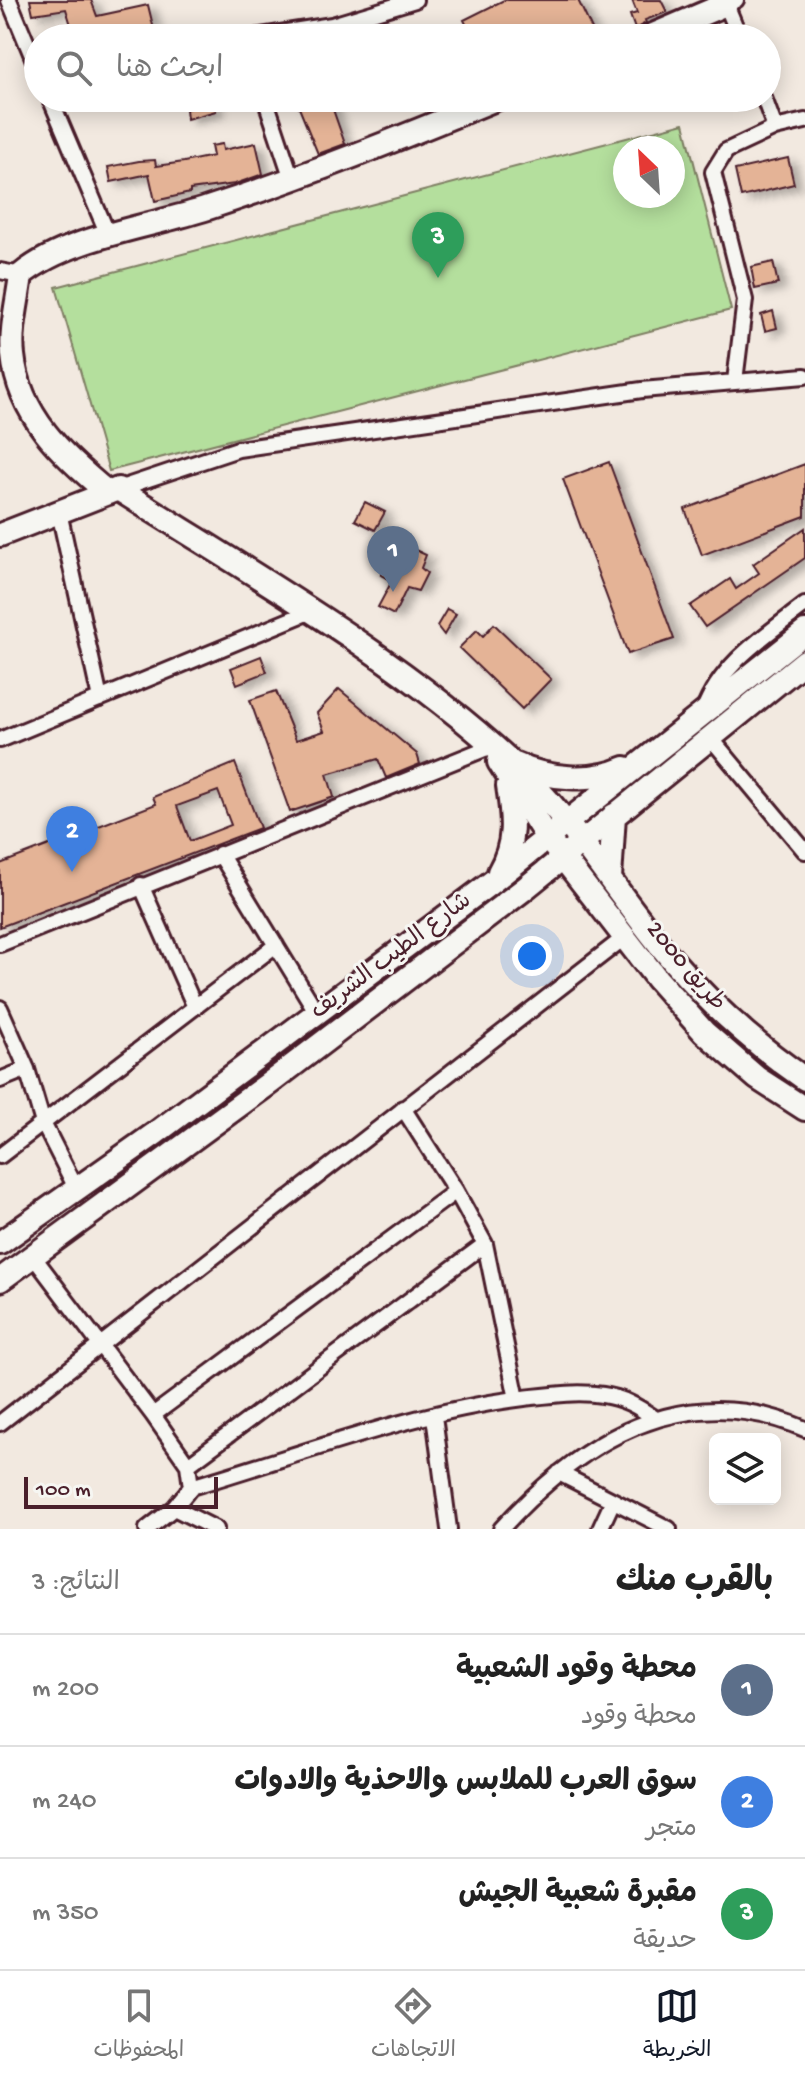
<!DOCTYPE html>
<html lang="ar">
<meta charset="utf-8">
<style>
:root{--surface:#fff;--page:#f2f2f2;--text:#222;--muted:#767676;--line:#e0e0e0;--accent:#111827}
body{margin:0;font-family:"Gochi Hand","Playpen Sans Arabic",sans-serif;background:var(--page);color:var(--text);direction:rtl}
.controls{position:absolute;right:24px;bottom:24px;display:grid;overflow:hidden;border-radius:12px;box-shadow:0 4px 20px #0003}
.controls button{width:72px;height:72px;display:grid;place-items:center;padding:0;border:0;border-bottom:2px solid var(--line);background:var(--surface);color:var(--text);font:40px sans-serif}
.compass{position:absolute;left:613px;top:136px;width:72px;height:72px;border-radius:50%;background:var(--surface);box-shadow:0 4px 20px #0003;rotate:335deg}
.scale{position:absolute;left:24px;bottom:20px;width:194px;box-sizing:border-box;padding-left:8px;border:4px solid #4a1f2b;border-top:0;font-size:22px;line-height:28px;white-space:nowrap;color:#4a1f2b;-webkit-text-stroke:6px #f6f6f2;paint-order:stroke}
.you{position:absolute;left:532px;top:956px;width:28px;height:28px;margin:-20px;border:6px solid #fff;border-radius:50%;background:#1a73e8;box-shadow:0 0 0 12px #1a73e833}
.badge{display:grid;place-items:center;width:52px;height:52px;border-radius:50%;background:var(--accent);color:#fff;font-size:26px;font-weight:700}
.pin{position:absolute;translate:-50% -66px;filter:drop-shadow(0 2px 4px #0008)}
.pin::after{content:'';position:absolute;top:42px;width:28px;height:24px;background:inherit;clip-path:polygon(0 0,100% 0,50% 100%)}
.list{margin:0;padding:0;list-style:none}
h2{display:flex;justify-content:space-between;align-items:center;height:104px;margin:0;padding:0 32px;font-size:34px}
h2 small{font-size:26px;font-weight:400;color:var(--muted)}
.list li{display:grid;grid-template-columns:52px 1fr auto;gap:24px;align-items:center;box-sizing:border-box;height:112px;padding:0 32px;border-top:2px solid var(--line)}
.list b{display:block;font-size:30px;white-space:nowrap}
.list p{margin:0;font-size:26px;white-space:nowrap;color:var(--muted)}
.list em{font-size:26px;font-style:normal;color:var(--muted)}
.icon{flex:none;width:44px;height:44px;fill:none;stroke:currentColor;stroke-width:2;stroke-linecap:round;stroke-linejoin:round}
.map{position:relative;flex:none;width:805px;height:1529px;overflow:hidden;direction:ltr}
.search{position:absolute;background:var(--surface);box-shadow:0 4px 20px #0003;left:24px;right:24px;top:24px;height:88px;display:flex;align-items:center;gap:20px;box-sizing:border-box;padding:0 28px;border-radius:44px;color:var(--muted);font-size:30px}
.sheet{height:440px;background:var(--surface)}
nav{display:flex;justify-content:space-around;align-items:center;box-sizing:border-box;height:112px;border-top:2px solid var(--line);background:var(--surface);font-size:22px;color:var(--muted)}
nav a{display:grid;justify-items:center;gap:4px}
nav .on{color:var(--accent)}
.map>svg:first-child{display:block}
.green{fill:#b4df9d;stroke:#7f7f64;stroke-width:2;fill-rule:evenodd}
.building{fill:#e4b396;stroke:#4a1f2b;stroke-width:2;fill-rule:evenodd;filter:url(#shadow)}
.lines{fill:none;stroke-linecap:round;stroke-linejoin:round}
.street-casing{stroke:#4a1f2b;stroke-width:20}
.secondary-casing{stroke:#4a1f2b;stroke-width:28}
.street{stroke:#f6f6f2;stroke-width:14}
.secondary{stroke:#f6f6f2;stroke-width:22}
.labels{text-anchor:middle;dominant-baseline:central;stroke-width:6;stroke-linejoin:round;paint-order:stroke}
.street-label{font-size:24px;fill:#4a1f2b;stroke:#f6f6f2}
</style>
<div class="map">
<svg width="805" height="1529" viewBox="0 0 805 1529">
<defs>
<filter id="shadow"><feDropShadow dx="8" dy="4.5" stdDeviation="4" flood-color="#0004"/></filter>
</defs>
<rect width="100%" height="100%" fill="#f2e9e0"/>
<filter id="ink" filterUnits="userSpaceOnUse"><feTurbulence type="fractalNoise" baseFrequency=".0125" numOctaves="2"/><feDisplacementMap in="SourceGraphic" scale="16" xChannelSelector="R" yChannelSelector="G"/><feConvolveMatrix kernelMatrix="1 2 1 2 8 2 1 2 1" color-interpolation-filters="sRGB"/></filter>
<g filter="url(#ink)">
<!-- green -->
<path class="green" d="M 684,123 L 731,310 L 109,471 L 56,287 ZM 625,148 L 673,148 L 673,196 L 625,196 Z"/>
<!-- building -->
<path class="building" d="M 30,0 L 91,0 L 97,16 L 148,5 L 156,38 L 75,38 L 66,9 L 33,14 Z
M 504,0 L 578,0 L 596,38 L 516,38 L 512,30 L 496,38 L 473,38 L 464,20 Z
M 632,0 L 661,0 L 667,12 L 645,20 L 646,23 L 635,29 L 630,15 L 637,13 Z
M 295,98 L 329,98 L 345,144 L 318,154 Z
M 214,102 L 216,111 L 187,119 L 186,109 Z
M 256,143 L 263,174 L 235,184 L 190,190 L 190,193 L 155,201 L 149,174 L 111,182 L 108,167 L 139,161 L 155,160 L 156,166 L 184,162 L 213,156 L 211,146 L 222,144 L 223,150 Z
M 788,158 L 794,184 L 741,197 L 735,170 Z
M 773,262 L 778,284 L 755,289 L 751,267 Z
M 773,311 L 777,328 L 765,331 L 761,315 Z
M 609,462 L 674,639 L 628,654 L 563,479 Z
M 805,464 L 805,516 L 702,555 L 685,509 Z
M 365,502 L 385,512 L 375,530 L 355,520 Z
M 805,528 L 805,558 L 705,627 L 690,606 L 730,579 L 736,589 L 759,573 L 753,564 Z
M 411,548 L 426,555 L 421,568 L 427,573 L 418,591 L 407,588 L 394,615 L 378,607 L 392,581 L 381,575 L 392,554 L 403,562 Z
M 447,609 L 456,614 L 444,635 L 437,626 Z
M 494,624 L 551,679 L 522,709 L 459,648 L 477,630 L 483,636 Z
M 261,656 L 267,672 L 237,684 L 231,668 Z
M 339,689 L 417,754 L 420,764 L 386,778 L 378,759 L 327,774 L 334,797 L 290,812 L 250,700 L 276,691 L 296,740 L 324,731 L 317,713 Z
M 235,763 L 260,828 L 0,927 L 0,864 L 156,804 L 153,797 ZM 218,791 L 231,825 L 190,841 L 177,806 Z"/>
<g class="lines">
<!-- street casing -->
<g class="street-casing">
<path id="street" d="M 9,0 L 38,70
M 736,0 L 726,4 L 740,38
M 248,38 L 332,25 L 415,0
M 50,98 L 109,237
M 265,98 L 292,179
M 764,98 L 775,128 L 805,121
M 0,271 L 21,275
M 735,381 L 745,300 L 713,172 L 726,151 L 775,128
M 118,489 L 238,449 L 642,390 L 805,376
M 59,512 L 100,699
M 703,712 C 721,663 765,636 805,605
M 710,737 L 805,851
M 0,740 L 309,612
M 220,854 L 316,1011
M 141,885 L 194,1005
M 0,944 L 492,746
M 0,1008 L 27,1069 L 43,1123 L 76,1188
M 0,1080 L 27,1069
M 0,1156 L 276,945
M 485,1244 L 517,1399
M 33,1256 L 153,1415 L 188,1465 L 191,1487 C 300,1455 410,1412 524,1398 C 550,1395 577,1391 603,1395 C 623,1398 637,1406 653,1417
M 153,1415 L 456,1191 L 403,1108
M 434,1416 L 449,1529
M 0,1423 L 625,937
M 188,1465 L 485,1244 L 456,1191
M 559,1473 L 669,1529
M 174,1508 L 216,1529
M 147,1529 L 174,1508 L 191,1487
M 501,1529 C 582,1439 684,1377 805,1429
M 600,1529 L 612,1503"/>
</g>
<!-- secondary casing -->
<g class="secondary-casing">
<path id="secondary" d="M 646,38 L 726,4 L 724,0
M 108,493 C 63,456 19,416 13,355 C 10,330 18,300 21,275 C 69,236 150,227 208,208 C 306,176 403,137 498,98
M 0,535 L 118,489 C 248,572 397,656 510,761 C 574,820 618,897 674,962 C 712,1006 757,1046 805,1079
M 499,762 L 546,836 L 657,979 L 704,1032 L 757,1078 L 805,1109
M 515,764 C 547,779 592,783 625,768
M 499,872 C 516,843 513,818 508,786
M 610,878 L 614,815
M 0,1243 L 156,1133 L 492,882 L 805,632
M 0,1280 L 271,1082 L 523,890 L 805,661"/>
</g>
<!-- street -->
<use href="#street" class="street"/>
<!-- secondary -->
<use href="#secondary" class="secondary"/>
</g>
</g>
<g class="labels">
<!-- street labels -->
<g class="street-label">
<text transform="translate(392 957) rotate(-37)">شارع الطيب الشريف</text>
<text transform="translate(685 967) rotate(50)">طريق 2000</text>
</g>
</g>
</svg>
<div class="controls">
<button><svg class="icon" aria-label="layers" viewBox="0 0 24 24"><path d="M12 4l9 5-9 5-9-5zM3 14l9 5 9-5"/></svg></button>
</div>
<svg class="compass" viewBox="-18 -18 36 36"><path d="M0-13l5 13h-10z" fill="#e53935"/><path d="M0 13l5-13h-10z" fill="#767676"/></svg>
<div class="scale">100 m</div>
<div class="you"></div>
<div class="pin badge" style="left:393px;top:592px;background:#5c6f8a">1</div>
<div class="pin badge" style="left:72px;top:872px;background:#3f7fe0">2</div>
<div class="pin badge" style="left:438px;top:278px;background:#2e9e5b">3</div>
<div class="search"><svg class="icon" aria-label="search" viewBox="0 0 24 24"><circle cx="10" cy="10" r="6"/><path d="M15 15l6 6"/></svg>ابحث هنا</div>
</div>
<section class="sheet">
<h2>بالقرب منك<small>النتائج: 3</small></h2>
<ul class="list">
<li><span class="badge" style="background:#5c6f8a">1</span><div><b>محطة وقود الشعبية</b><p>محطة وقود</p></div><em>200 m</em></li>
<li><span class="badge" style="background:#3f7fe0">2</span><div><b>سوق العرب للملابس والاحذية والادوات</b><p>متجر</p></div><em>240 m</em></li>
<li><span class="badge" style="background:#2e9e5b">3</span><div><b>مقبرة شعبية الجيش</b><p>حديقة</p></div><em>350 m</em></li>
</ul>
</section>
<nav>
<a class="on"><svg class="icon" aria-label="map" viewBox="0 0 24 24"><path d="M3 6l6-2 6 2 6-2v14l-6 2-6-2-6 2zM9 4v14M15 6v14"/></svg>الخريطة</a>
<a><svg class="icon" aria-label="directions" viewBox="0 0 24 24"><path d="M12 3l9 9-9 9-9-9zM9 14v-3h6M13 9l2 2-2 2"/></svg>الاتجاهات</a>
<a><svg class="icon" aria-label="saved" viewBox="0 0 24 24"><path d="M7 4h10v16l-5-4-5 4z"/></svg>المحفوظات</a>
</nav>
